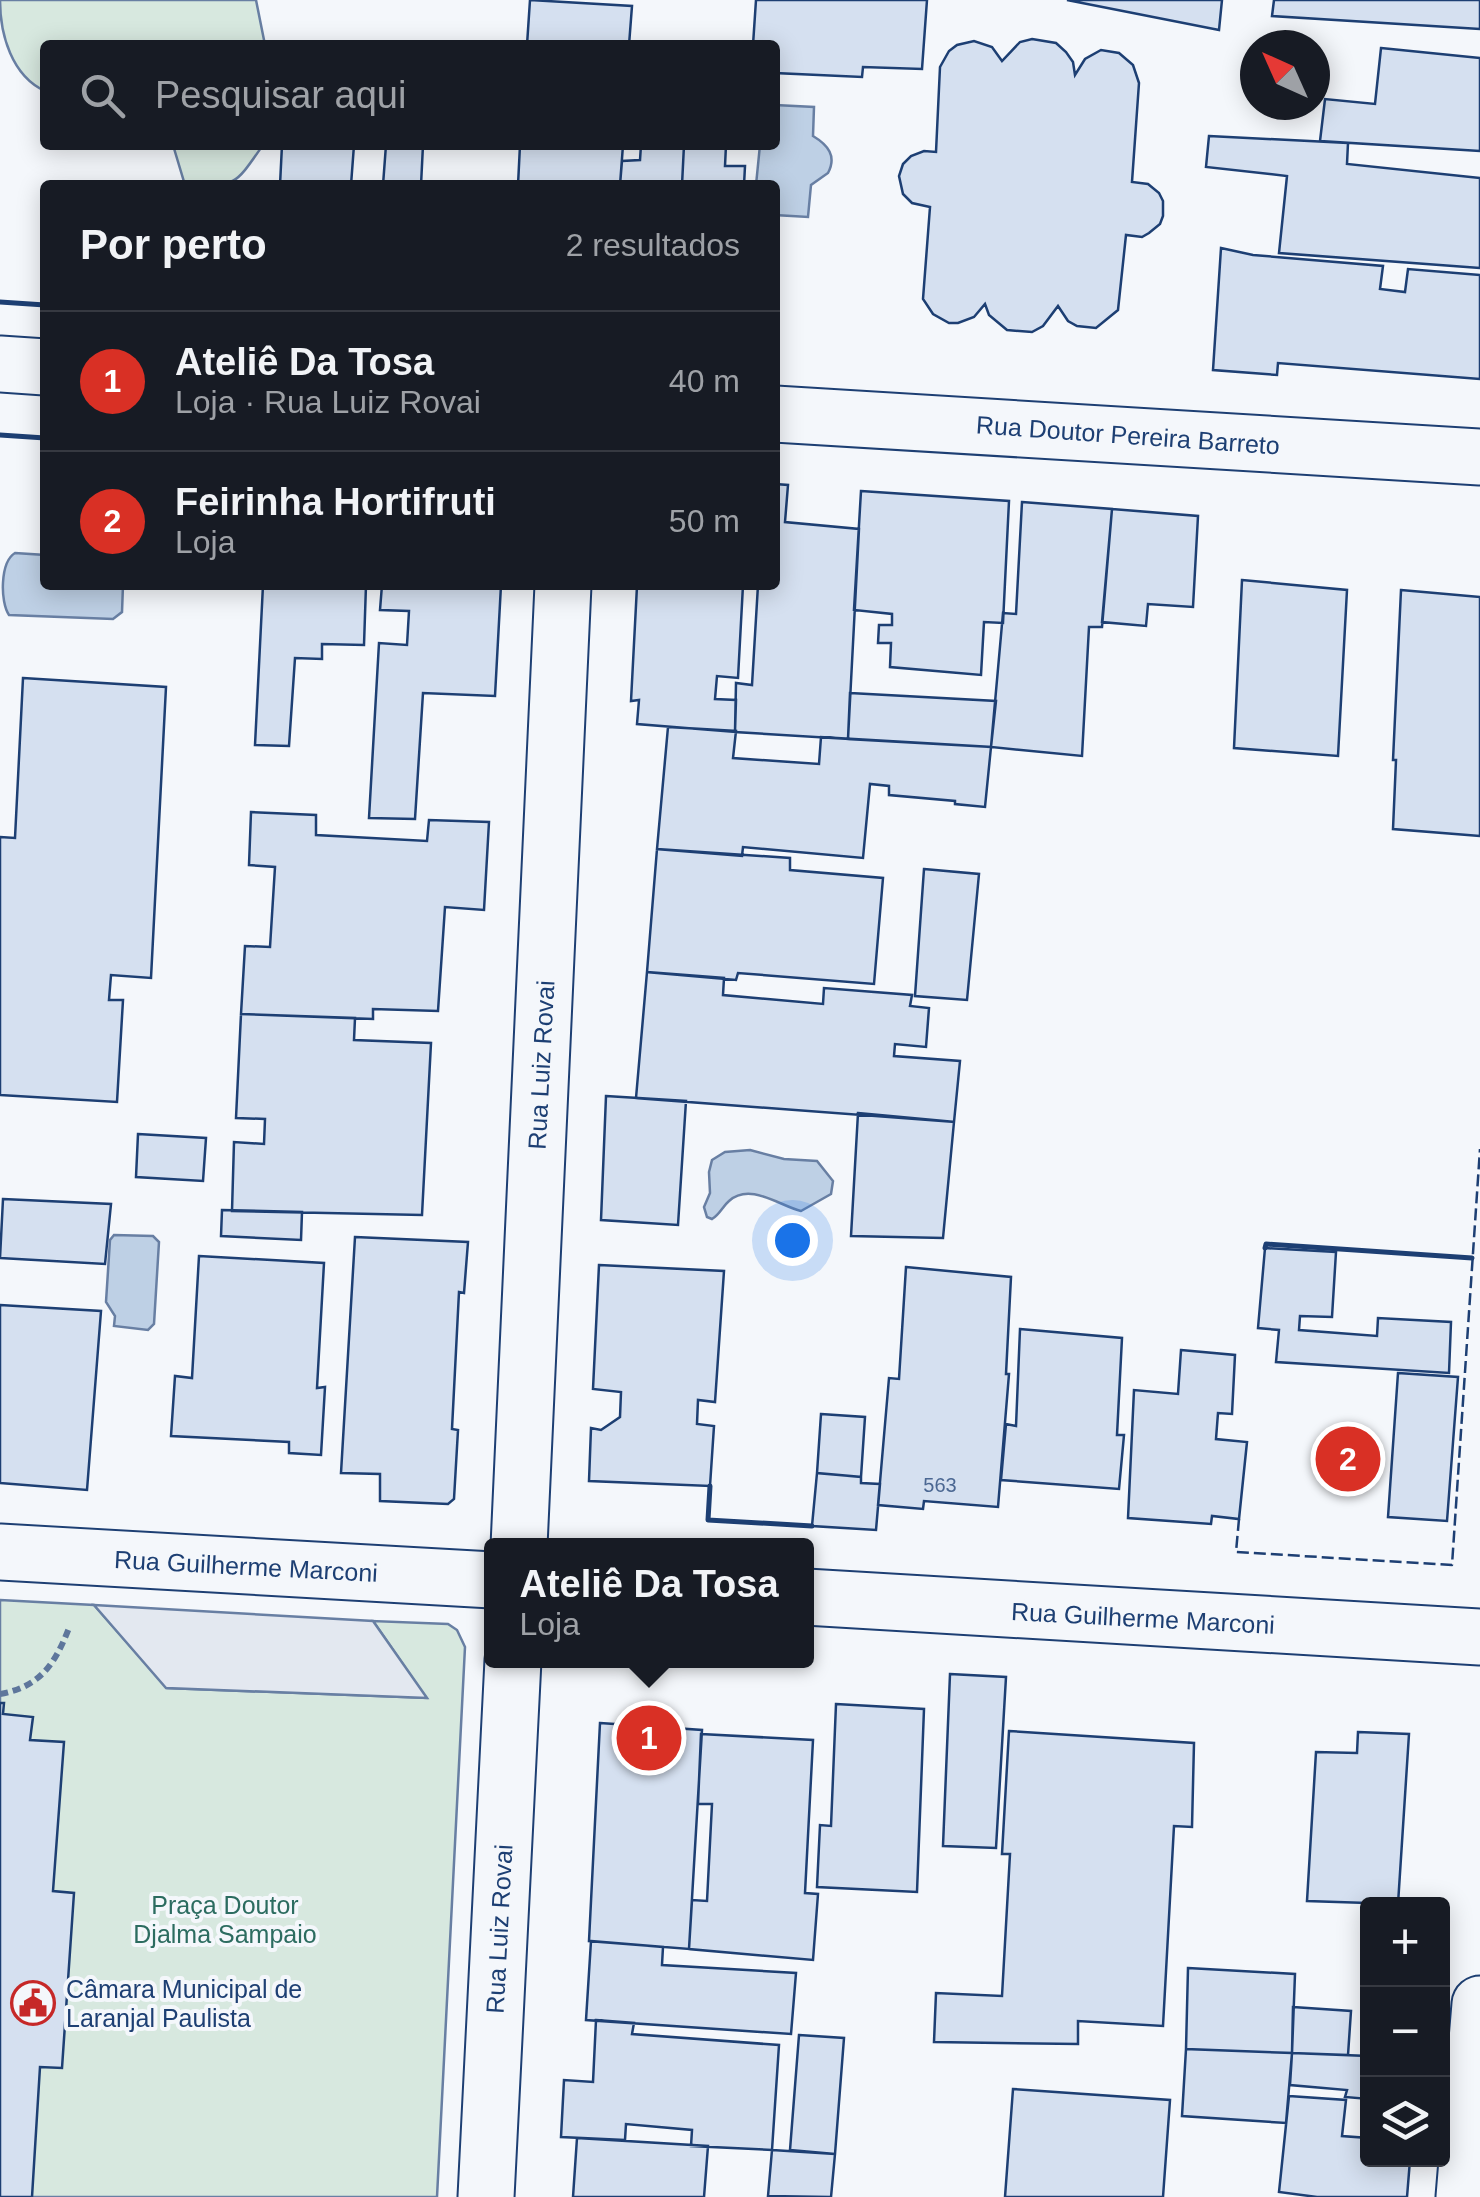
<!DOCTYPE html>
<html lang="pt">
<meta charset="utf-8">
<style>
:root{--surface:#171b24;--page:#20242c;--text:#f1f3f6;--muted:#9ea1a6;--line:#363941;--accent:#d93025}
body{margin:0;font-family:Helvetica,sans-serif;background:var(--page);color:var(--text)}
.controls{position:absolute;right:30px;bottom:30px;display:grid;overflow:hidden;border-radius:10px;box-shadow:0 5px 25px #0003}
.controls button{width:90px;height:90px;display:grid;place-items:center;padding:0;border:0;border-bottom:2px solid var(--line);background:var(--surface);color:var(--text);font:50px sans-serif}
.compass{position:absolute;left:1240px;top:30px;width:90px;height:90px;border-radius:50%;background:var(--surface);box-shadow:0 5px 25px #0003;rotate:315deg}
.you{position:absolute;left:792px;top:1240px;width:35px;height:35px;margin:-25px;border:8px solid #fff;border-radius:50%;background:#1a73e8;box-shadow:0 0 0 15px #1a73e833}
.badge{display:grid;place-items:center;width:65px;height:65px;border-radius:50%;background:var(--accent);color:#fff;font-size:32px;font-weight:700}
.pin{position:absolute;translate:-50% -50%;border:5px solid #fff;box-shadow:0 2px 10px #0006}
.popup{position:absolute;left:484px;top:1538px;width:330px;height:130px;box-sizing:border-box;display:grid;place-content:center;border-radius:10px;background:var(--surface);filter:drop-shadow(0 2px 8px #0005);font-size:32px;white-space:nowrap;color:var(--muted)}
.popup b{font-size:38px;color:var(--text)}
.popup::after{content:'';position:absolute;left:50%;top:100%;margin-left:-20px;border:20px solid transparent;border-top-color:var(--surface)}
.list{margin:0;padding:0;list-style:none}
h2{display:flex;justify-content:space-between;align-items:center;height:130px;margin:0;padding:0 40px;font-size:42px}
h2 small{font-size:32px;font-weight:400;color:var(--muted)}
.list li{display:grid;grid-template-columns:65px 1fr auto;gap:30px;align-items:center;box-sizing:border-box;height:140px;padding:0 40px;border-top:2px solid var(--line)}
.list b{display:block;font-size:38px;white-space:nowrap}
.list p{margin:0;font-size:32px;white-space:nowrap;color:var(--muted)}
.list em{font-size:32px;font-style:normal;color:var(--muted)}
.icon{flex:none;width:55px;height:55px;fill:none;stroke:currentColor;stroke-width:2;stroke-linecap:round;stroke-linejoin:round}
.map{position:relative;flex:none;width:1480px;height:2197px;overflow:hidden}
.search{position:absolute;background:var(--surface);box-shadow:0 5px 25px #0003;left:40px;top:40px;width:740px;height:110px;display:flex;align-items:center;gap:25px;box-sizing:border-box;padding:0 35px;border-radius:10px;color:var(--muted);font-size:38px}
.panel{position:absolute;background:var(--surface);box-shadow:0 5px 25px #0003;left:40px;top:180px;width:740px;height:410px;border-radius:10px}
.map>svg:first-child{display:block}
.green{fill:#d7e8df;stroke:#687fa3;stroke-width:2.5}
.parking{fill:#e3e8f0;stroke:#687fa3;stroke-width:2.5}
.water{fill:#bed0e5;stroke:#687fa3;stroke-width:2.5}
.building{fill:#d5e0f0;stroke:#1d3f73;stroke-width:2.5}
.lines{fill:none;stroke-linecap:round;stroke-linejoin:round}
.minor-casing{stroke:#1d3f73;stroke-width:59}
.major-casing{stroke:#1d3f73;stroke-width:59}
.path{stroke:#5e769c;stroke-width:6;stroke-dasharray:8 5;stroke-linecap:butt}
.minor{stroke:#f4f7fb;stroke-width:55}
.major{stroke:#f4f7fb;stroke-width:55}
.fence{stroke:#1d3f73;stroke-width:2.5;stroke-dasharray:12 5;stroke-linecap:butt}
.wall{stroke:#1d3f73;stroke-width:5}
.labels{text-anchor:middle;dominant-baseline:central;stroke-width:8;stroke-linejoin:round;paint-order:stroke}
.number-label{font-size:20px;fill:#4b6792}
.street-label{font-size:25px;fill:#1d3f73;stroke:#f4f7fb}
.park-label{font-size:25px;fill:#2c6c60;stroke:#f4f7fb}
.poi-label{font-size:25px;fill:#1d3f73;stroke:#f4f7fb;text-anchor:start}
</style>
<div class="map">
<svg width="1480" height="2197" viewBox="0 0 1480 2197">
<rect width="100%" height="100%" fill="#f4f7fb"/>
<!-- green -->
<path class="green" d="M 0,0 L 256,0 L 265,45 L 45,45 L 45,91 C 12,76 0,35 0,0 Z
M 173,145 L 263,145 C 233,188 237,185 185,185 Z
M 0,1600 L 94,1605 L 167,1688 L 426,1698 L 373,1621 L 448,1624 L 457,1630 L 465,1647 L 437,2197 L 0,2197 Z"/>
<!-- parking -->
<path class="parking" d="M 94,1605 L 373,1621 L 427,1698 L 166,1688 Z"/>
<!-- water -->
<path class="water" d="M 775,105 L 814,107 L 813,136 C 828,145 837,156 828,173 L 811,185 L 808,217 L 775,215 L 775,185 L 756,185 L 760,145 L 775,145 Z
M 15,553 L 45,555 L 45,585 L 123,585 L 122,612 L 113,619 L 9,615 C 0,602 0,562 15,553 Z
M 750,1150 L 784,1159 L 817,1161 L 833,1181 L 831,1194 L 801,1211 C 780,1206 750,1182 729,1201 C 722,1207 720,1214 712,1219 L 707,1217 L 704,1207 L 710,1193 L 709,1172 L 712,1160 L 725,1152 Z
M 114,1235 L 153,1236 L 159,1242 L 154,1324 L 148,1330 L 114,1326 L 115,1316 L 106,1302 L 110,1240 Z"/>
<!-- building -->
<path class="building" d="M 530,0 L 632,6 L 629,45 L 527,45 Z
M 756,0 L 927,0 L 922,69 L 863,67 L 862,77 L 775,73 L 775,45 L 753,45 Z
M 1067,0 L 1222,0 L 1219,30 Z
M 1274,0 L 1480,0 L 1480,29 L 1272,16 Z
M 1032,39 L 1056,43 L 1066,52 L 1073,62 L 1075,75 L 1085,59 L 1101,50 L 1119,53 L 1133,65 L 1139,83 L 1132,182 L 1148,184 L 1159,193 L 1163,201 L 1163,216 L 1160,224 L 1149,233 L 1142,237 L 1126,235 L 1118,310 L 1096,328 L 1077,326 L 1068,321 L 1058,306 L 1043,326 L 1032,332 L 1007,330 L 989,315 L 985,304 L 974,317 L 958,323 L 949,323 L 933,314 L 923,299 L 930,207 L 912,203 L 903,194 L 899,176 L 903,164 L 911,156 L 924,151 L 936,152 L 940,67 L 949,51 L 957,45 L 974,41 L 992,47 L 1002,61 L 1020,42 Z
M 1381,48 L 1480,58 L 1480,151 L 1320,141 L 1325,99 L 1375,104 Z
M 1209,136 L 1348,143 L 1347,164 L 1480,178 L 1480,268 L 1279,253 L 1287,176 L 1206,167 Z
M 282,145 L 354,145 L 351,185 L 280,185 Z
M 386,145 L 423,145 L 421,185 L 383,185 Z
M 520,145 L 623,145 L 620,185 L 518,185 Z
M 641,145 L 684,145 L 682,185 L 620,185 L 622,161 L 640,160 Z
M 684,145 L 726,145 L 725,166 L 745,166 L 744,185 L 682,185 Z
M 1221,248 L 1253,255 L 1383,266 L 1380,289 L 1405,292 L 1408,269 L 1480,275 L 1480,379 L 1278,363 L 1277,375 L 1213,370 Z
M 775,484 L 788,485 L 785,522 L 859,529 L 848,739 L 735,732 L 736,683 L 752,685 L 758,585 L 775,585 Z
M 861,491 L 1009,501 L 1003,623 L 984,622 L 981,675 L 890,667 L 891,643 L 878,643 L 879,625 L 892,625 L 892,614 L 854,610 Z
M 1022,502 L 1112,509 L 1102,627 L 1089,627 L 1082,756 L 991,747 L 1003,613 L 1016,614 Z
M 1112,509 L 1198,516 L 1193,607 L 1148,604 L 1146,626 L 1102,622 Z
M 1242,580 L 1347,590 L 1338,756 L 1234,748 Z
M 263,585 L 366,585 L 364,645 L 322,644 L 322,659 L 295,658 L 289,746 L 255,745 Z
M 382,585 L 501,585 L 495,696 L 423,693 L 415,819 L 369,818 L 379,643 L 407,645 L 409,611 L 380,610 Z
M 630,585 L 743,585 L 738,678 L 717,676 L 715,699 L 736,700 L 735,732 L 637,724 L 639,700 L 631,701 L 637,586 Z
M 1401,590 L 1480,597 L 1480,836 L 1393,829 L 1396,760 L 1393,760 Z
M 23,678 L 166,687 L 151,978 L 111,975 L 109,1000 L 123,1000 L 117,1102 L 0,1095 L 0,837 L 15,838 Z
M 850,693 L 996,701 L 991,747 L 848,739 Z
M 668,727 L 736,731 L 733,758 L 819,764 L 821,737 L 991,747 L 985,807 L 955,804 L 955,801 L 889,795 L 889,786 L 870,784 L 863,858 L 743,847 L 742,856 L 657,849 Z
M 251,812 L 316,815 L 316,835 L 427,841 L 429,820 L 489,822 L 484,910 L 445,907 L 438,1011 L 373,1009 L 373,1019 L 241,1014 L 245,946 L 270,947 L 275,867 L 249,865 Z
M 657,849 L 790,858 L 790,870 L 883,878 L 874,984 L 738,973 L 736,980 L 647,972 Z
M 924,869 L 979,874 L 967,1000 L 915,996 Z
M 647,972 L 724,978 L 723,995 L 823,1004 L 824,988 L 912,995 L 910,1006 L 929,1008 L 926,1047 L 895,1044 L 894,1056 L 960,1061 L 954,1122 L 636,1098 Z
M 241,1014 L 355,1018 L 354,1040 L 431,1043 L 422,1215 L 232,1211 L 234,1142 L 264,1144 L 265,1119 L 236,1118 Z
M 606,1096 L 686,1101 L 678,1225 L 601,1220 Z
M 858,1113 L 954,1122 L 943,1238 L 851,1236 Z
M 138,1134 L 206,1138 L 203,1181 L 136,1177 Z
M 3,1199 L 111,1204 L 105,1264 L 0,1258 Z
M 222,1210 L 302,1212 L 301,1240 L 221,1236 Z
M 355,1237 L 468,1242 L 464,1293 L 459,1292 L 452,1429 L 458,1430 L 454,1499 L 448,1504 L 380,1501 L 380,1474 L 341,1473 Z
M 1265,1248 L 1336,1252 L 1332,1317 L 1300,1316 L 1299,1330 L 1377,1336 L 1378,1318 L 1451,1322 L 1449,1373 L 1276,1362 L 1279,1330 L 1258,1328 Z
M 199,1256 L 324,1263 L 317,1388 L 325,1387 L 321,1455 L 289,1453 L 289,1442 L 171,1436 L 175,1376 L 192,1378 Z
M 599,1265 L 724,1271 L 715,1402 L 698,1400 L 697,1424 L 714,1426 L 710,1486 L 589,1481 L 591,1428 L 601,1430 L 620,1417 L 621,1392 L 593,1389 Z
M 906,1267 L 1011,1277 L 1006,1374 L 1009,1374 L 998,1507 L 924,1501 L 923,1509 L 878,1505 L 889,1378 L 899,1379 Z
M 0,1305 L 101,1311 L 87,1490 L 0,1483 Z
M 1020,1329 L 1122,1338 L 1117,1435 L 1124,1435 L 1119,1489 L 1001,1480 L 1006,1424 L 1016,1426 Z
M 1181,1350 L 1235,1355 L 1232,1414 L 1218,1413 L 1216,1439 L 1247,1442 L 1239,1519 L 1212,1516 L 1211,1524 L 1128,1518 L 1134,1390 L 1178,1394 Z
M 1398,1373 L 1458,1377 L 1447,1521 L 1388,1517 Z
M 821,1414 L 865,1417 L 861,1477 L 817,1473 Z
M 817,1473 L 861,1477 L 861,1483 L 880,1484 L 876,1530 L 812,1526 Z
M 950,1674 L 1006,1677 L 996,1848 L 943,1846 Z
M 0,1703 L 4,1703 L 3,1714 L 33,1717 L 30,1740 L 64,1742 L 53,1891 L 74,1893 L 62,2068 L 40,2067 L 32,2197 L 0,2197 Z
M 836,1704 L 924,1709 L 917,1892 L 817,1887 L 820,1825 L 831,1826 Z
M 600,1723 L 702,1730 L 689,1949 L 589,1941 Z
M 1009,1731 L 1194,1743 L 1192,1827 L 1174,1826 L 1163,2026 L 1078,2021 L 1078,2044 L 934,2042 L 936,1993 L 1002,1996 L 1010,1854 L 1002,1854 Z
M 1358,1732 L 1409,1734 L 1398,1904 L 1307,1901 L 1316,1752 L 1357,1753 Z
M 701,1734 L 813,1740 L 805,1893 L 818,1894 L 813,1960 L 689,1949 L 692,1900 L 707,1901 L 712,1804 L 698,1804 Z
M 591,1941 L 663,1947 L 662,1965 L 796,1973 L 791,2034 L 586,2020 Z
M 1188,1968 L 1295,1974 L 1292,2053 L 1186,2049 Z
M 1293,2007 L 1351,2011 L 1348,2055 L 1292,2053 Z
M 596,2020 L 634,2023 L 632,2034 L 779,2045 L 772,2150 L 691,2146 L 692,2130 L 626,2124 L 625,2140 L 561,2137 L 564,2080 L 593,2082 Z
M 799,2035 L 844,2038 L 835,2154 L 790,2150 Z
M 1186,2049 L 1292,2053 L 1286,2123 L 1182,2116 Z
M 1292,2053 L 1368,2056 L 1368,2099 L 1345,2097 L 1347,2090 L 1290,2085 Z
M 1013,2089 L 1170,2100 L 1163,2197 L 1005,2197 Z
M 1289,2096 L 1346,2100 L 1342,2136 L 1368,2138 L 1368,2160 L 1410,2160 L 1407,2197 L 1317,2197 L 1279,2192 Z
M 577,2138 L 708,2146 L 704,2197 L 573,2197 Z
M 772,2150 L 835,2154 L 831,2197 L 768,2196 Z"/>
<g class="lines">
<!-- minor casing -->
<g class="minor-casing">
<path id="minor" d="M 0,364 L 45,367
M 775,414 L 1480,457
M 519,1546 L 563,585
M 486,2197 L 513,1660
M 1464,2197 L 1480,2004"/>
</g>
<!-- major casing -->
<g class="major-casing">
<path id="major" d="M 0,1552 L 492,1580
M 806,1597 L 1480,1637"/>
</g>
<!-- path -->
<path class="path" d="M 0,1694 C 40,1687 55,1664 69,1628"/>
<!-- minor -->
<use href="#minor" class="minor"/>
<!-- major -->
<use href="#major" class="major"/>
<!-- fence -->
<path class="fence" d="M 1239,1519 L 1236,1552 L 1452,1565 L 1480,1149"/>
<!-- wall -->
<path class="wall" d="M 0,302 L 45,305
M 0,435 L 45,438
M 1265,1248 L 1266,1244 L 1472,1258
M 710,1486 L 708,1520 L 812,1526"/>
</g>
<!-- icons -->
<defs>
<g id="civic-ring" transform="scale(2.25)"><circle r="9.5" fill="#f4f7fb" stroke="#c62828" stroke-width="1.5"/><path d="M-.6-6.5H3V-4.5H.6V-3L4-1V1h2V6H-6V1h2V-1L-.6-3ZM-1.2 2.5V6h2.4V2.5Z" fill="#c62828"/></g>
</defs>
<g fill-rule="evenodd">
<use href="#civic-ring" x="33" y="2003"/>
</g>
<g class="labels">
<!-- number labels -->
<g class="number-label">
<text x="940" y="1485">563</text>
</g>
<!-- street labels -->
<g class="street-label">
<text transform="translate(1128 435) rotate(4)">Rua Doutor Pereira Barreto</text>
<text transform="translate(541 1065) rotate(-87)">Rua Luiz Rovai</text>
<text transform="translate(246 1566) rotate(3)">Rua Guilherme Marconi</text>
<text transform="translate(1143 1618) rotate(3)">Rua Guilherme Marconi</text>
<text transform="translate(499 1929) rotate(-87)">Rua Luiz Rovai</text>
</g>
<!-- park labels -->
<g class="park-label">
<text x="225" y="1905">Praça Doutor<tspan x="225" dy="29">Djalma Sampaio</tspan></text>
</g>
<!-- poi labels -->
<g class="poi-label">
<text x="66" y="1989">Câmara Municipal de<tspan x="66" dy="29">Laranjal Paulista</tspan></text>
</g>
</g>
</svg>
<div class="controls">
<button>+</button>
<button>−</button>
<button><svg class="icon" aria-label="layers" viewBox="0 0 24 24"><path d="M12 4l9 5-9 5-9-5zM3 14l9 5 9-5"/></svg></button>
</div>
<svg class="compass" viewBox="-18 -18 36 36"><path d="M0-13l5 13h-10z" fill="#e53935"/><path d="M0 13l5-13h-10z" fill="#9ea1a6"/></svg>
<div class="you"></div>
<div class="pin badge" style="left:649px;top:1738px">1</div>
<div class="popup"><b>Ateliê Da Tosa</b>Loja</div>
<div class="pin badge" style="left:1348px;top:1459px">2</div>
<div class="search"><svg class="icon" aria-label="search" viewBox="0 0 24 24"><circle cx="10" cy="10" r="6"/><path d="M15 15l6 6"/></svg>Pesquisar aqui</div>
<section class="panel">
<h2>Por perto<small>2 resultados</small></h2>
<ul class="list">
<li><span class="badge">1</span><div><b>Ateliê Da Tosa</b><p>Loja · Rua Luiz Rovai</p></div><em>40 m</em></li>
<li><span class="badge">2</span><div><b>Feirinha Hortifruti</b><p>Loja</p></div><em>50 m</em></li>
</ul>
</section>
</div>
